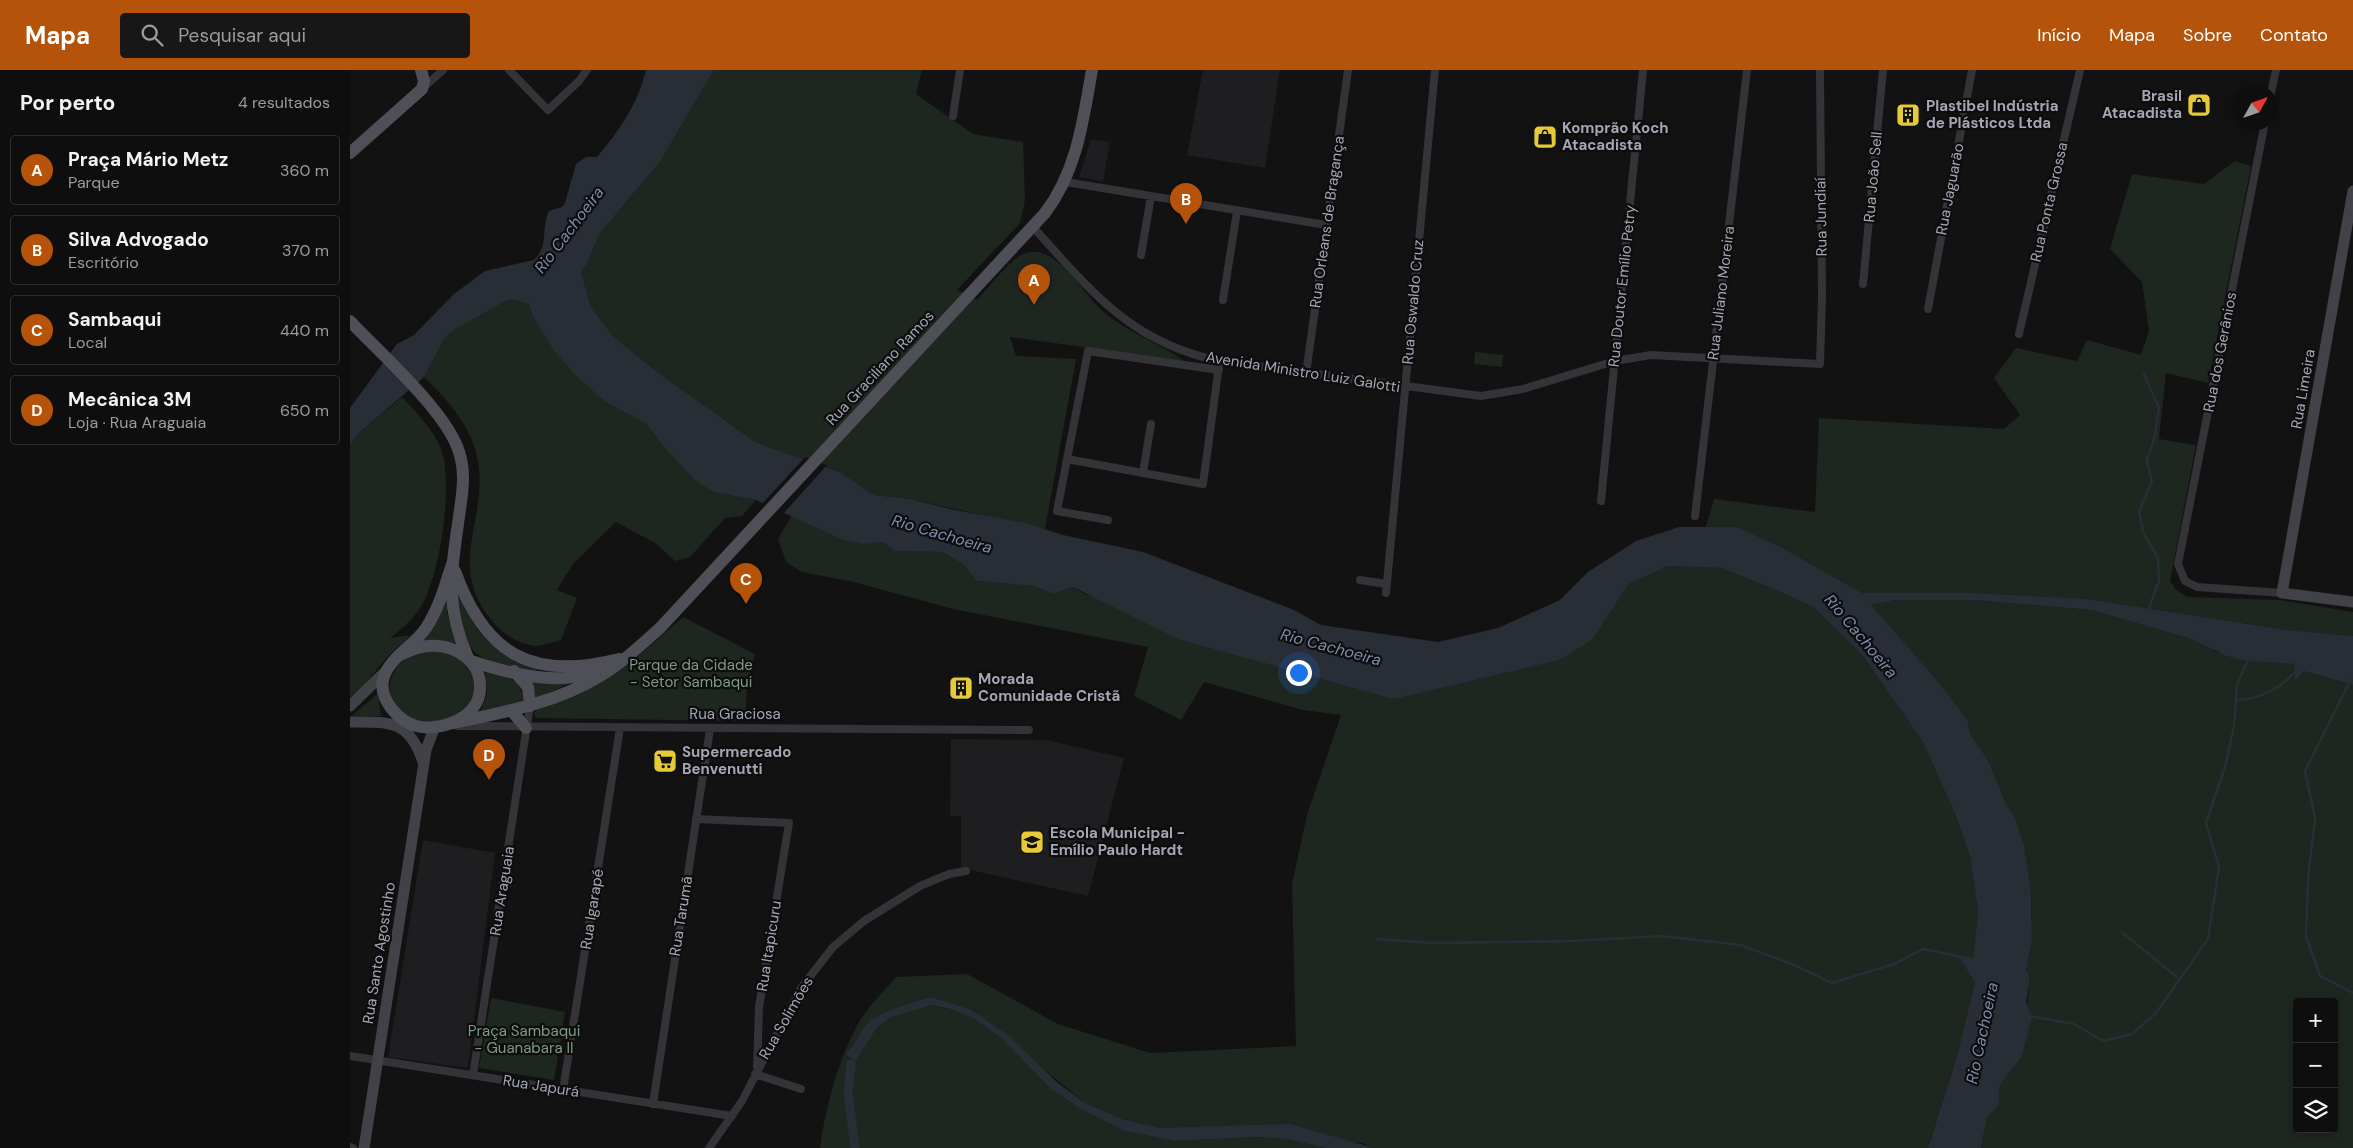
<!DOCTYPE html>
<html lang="pt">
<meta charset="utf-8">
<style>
:root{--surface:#0e0e0e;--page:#171717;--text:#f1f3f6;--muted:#9b9c9e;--line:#2e2e2e;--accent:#b45309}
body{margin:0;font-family:"DM Sans",sans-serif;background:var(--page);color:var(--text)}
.controls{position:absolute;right:15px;bottom:15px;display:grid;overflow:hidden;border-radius:5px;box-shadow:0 2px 8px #0003}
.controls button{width:45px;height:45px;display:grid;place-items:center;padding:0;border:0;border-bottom:1px solid var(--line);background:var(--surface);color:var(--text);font:25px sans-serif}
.compass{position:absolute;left:1883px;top:15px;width:45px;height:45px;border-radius:50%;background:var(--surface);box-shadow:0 2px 8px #0003;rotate:50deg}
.you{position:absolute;left:948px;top:602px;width:18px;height:18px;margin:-12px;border:4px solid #fff;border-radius:50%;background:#1a73e8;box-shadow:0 0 0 8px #1a73e833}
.badge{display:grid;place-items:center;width:32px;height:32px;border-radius:50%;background:var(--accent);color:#fff;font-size:16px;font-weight:700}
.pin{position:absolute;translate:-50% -41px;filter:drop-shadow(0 1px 2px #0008)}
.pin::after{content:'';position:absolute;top:26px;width:18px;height:15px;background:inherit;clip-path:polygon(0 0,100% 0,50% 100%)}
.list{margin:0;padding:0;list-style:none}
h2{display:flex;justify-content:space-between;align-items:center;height:65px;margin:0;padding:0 20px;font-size:21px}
h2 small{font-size:16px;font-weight:400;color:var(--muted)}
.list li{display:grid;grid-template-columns:32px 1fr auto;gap:15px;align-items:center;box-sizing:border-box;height:70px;margin:0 10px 10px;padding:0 10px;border:1px solid var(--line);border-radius:5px}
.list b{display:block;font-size:19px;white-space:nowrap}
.list p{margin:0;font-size:16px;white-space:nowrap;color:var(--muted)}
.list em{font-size:16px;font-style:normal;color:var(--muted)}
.icon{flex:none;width:28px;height:28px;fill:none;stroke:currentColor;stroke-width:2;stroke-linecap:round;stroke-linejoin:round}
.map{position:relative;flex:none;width:2003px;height:1078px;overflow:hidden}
header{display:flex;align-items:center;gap:30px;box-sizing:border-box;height:70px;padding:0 25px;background:var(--accent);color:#fff}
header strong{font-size:24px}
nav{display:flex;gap:28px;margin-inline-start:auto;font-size:18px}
.search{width:350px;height:45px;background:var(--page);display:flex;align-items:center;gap:12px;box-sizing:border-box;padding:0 18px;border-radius:5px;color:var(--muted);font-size:19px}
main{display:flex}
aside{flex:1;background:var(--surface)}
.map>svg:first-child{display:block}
.built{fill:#1e1e20}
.green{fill:#1e2620;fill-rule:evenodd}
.water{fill:#292e36}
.pier{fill:#121213}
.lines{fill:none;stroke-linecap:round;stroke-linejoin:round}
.stream{stroke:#292e36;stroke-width:2.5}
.canal{stroke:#292e36;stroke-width:9}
.street{stroke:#333338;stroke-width:8}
.secondary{stroke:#414248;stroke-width:11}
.primary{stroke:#4f5057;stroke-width:12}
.labels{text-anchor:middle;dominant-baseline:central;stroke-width:4.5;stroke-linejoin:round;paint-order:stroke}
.poi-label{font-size:15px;font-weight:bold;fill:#a4a6b3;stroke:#0d0d0e;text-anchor:start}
.street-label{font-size:15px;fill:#a4a6b3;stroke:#0d0d0e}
.park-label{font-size:15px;fill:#7c9d84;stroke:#0d0d0e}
.water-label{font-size:16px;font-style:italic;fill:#7d8ead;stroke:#0d0d0e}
</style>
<header>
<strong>Mapa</strong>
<div class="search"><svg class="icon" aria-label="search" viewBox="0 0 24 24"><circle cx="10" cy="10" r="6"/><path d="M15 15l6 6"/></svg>Pesquisar aqui</div>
<nav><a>Início</a><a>Mapa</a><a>Sobre</a><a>Contato</a></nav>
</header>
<main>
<aside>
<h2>Por perto<small>4 resultados</small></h2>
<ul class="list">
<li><span class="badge">A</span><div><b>Praça Mário Metz</b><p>Parque</p></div><em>360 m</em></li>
<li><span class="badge">B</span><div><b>Silva Advogado</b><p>Escritório</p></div><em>370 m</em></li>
<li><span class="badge">C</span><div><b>Sambaqui</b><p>Local</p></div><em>440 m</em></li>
<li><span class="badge">D</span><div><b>Mecânica 3M</b><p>Loja · Rua Araguaia</p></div><em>650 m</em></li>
</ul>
</aside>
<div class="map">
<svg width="2003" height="1078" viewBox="0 0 2003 1078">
<rect width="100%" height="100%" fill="#121213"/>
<!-- built -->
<path class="built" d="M 853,0 L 930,0 L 915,98 L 837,85 Z
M 741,69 L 760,72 L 753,112 L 729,107 Z
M 601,669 L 697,670 L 774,688 L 738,826 L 611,798 L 611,746 L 600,746 Z
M 73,770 L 145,783 L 118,998 L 38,987 Z"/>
<!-- green -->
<path class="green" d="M 364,0 L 572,0 L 566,24 L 623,64 L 673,72 L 675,130 L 670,153 L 607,220 L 627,230 C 639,217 650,202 664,190 C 700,159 731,224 755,243 C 779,263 809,273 834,291 L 660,267 L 666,286 L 726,289 L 695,459 L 560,429 L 524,425 L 490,402 L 407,373 L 307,302 L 262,265 L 241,237 L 231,201 L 237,194 L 250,163 L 310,92 Z
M 1885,91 L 1901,96 L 1858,313 L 1816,303 L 1809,369 L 1846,375 L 1820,511 L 1826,520 L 1838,527 L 1930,530 L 2003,542 L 2003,566 L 1937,560 L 1738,529 L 1512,523 L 1431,477 L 1387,457 L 1356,457 L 1364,429 L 1465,442 L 1469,348 L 1654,359 L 1670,345 L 1644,308 L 1666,278 L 1727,291 L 1737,270 L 1791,285 L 1799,261 L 1792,212 L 1760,179 L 1782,104 L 1854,114 Z
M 164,230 L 179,234 L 183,247 L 281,344 L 296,353 L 312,375 L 363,422 L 406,430 L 392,446 L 375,448 L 340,487 L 325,491 L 305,473 L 266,452 L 223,494 L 207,520 L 227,528 L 211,570 C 203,572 192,576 185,576 C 168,574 153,564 143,552 C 95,495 138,452 128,392 C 123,358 98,330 74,307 L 94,269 L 104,260 L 156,231 Z
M 1125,282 L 1153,285 L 1152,297 L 1124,294 Z
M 52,327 C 67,343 85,361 92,382 C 103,418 90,503 72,535 C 65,548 51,559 40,568 L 61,565 L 38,586 L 10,620 L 0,627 L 0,376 L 9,363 Z
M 442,445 C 475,461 495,476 533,472 L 545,481 L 593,482 L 614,495 L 626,511 L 684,516 L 703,524 L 723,517 L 735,524 L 1044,629 L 1242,570 L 1279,514 L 1318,496 L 1372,498 L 1465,537 L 1513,586 L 1573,672 L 1605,744 L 1620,786 L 1628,842 L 1623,889 L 1609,886 L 1625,912 L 1607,986 L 1578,1078 L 1024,1078 L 1012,1073 L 865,1058 L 812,1058 L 775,1050 L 735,1033 L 620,939 L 581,927 L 518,953 L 503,978 L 495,985 L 505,992 L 527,958 L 541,947 L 582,935 L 600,939 L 623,948 L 651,968 L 701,1019 L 729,1038 L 774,1061 L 825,1071 L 908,1067 L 937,1069 L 975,1078 L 470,1078 C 476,1036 488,990 509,952 C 519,936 534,921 546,907 L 617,904 L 708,954 L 800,983 L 946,976 L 942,814 L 957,745 L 991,645 L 953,640 L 854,612 L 831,650 L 784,626 L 798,577 L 603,539 L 504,512 L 452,502 L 436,492 L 428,469 Z
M 106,518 C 120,556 146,590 187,599 L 186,603 C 116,586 118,590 106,518 Z
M 98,521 L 97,543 L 108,577 L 71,572 Z
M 1546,530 L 1622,530 L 1741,540 L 1841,569 L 1856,575 L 1866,582 L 1946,594 L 1946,609 L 1952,601 L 2003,615 L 2003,1078 L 1631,1078 L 1637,1047 L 1649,1035 L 1649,1017 L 1672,986 L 1680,908 L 1676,900 L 1682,871 L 1681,823 L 1664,746 L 1656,734 L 1638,690 L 1620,664 L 1618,651 L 1521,535 ZM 1947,932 L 1984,932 L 1984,1059 L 1947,1059 Z
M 333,547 L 405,584 L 397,617 L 395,651 L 186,648 L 184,644 L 187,638 L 271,599 L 285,589 Z
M 89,579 C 97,583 111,587 116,593 C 152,635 79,679 44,634 C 31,616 48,588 66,582 C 73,580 82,580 89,579 Z
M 135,600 C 154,605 173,608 173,632 L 130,643 L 137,623 Z
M 178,611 L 223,612 L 183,630 Z
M 28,623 L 31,646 L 2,646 Z
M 141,928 L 215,942 L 204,1010 L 129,998 Z"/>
<!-- water -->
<path class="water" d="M 296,0 L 364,0 L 310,92 L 250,163 L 237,194 L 231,201 L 241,237 L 262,265 L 307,302 L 407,373 L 490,402 L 524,425 L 560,429 L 600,439 L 675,453 L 713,465 L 793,482 L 944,540 L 971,555 L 1088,572 L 1148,558 L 1210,530 L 1238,502 L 1286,471 L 1329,457 L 1387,457 L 1431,477 L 1512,523 L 1619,523 L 1738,529 L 1937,560 L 2003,566 L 2003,615 L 1953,601 L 1945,611 L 1945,594 L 1892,590 L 1877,586 L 1841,569 L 1741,540 L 1622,530 L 1546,530 L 1521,535 L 1584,607 L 1618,651 L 1620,664 L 1638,690 L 1656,734 L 1664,746 L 1674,775 L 1681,823 L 1682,871 L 1676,900 L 1680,908 L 1676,933 L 1682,947 L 1672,986 L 1649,1017 L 1649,1035 L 1637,1047 L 1631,1078 L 1578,1078 L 1607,986 L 1625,912 L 1608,886 L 1623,889 L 1628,842 L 1620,786 L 1605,744 L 1573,672 L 1513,586 L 1464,537 L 1418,517 L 1372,498 L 1318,496 L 1279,514 L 1242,570 L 1209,590 L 1044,629 L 828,569 L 723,517 L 703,524 L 684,516 L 626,511 L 614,495 L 593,482 L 544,481 L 533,472 L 512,474 L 491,469 L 406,430 L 363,422 L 344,409 L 312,375 L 296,353 L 256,332 L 226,306 L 203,279 L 183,247 L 179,234 L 164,230 L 156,231 L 104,260 L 94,269 L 74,307 L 9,363 L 0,376 L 0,338 L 47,274 L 64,265 L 104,224 L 135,201 L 184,190 C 200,174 190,161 199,141 L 212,137 L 215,133 L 226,94 L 236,87 L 247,87 C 269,61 288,34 296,0 Z
M 581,927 L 620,939 L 659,966 L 708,1013 L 735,1033 L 775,1050 L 812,1058 L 940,1054 L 1024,1078 L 975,1078 L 937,1069 L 908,1067 L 825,1071 L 774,1061 L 729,1038 L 701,1019 L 651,968 L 623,948 L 600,939 L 582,935 L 541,947 L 527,958 L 505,992 L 495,984 C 507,976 508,963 518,953 C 529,942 565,932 581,927 Z"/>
<!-- pier -->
<path class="pier" d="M 455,387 L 477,395 L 432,445 L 411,435 Z"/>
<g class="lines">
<!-- stream -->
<path class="stream" d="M 1794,304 L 1809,338 L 1805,365 L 1797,391 L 1802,411 L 1789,442 L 1793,462 L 1808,488 L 1809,511 L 1799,538
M 2003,605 L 1955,701 L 1965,748 L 1958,809 L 1956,866 L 1970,906 L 2003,923
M 1886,630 C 1912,629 1929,619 1947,600
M 1773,863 L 1829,909
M 1027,869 L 1083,873 L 1223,871 L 1311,866 L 1391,875 L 1444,895 L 1482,913 L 1544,894 L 1573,879 L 1622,889
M 1679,946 L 1724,954 L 1753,971 L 1782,964 L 1806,943 L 1858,869 L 1869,797 L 1856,753 L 1875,697 L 1884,656 L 1887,614 L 1899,588"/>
<!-- canal -->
<path class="canal" d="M 501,994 L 498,1022 L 505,1078"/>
<!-- street -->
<path class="street" d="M 159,0 L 198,40 L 229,11 L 237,0
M 73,18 L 93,0
M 1920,27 L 1926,0
M 603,46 L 610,0
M 1915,52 L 1828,494 L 1835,511 L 1847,517 L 1932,523
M 716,112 L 976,155
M 683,157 C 741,221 781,273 870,291 L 1131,326 L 1173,319 L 1265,291 L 1301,285 L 1470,294 L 1472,227 L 1470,0
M 791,185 L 801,126
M 1513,214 L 1533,0
M 873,230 L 887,141
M 1578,239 L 1622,0
M 1669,264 L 1730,0
M 956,304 L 998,0
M 717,389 L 853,414 L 869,295
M 793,403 L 801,354
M 1251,431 L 1293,0
M 1345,446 L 1397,0
M 758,450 L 707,441 L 738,281 L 869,300
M 1010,510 L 1037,514
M 1036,523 L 1085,0
M 108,656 L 679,660
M 346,749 L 439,753 L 409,937 L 407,997
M 0,986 L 382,1046
M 405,1004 L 451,1019
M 123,1005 L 180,636
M 213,1020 L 270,658
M 303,1034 L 360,659
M 0,1077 L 3,1078
M 359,1078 L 392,1031 L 451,918 L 483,877 L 514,851 L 570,816 L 599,804 L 616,801"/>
<!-- secondary -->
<path class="secondary" d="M 2003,121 L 1932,523 L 2003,532
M 0,636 L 36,601
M 0,652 C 39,652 59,649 73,692
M 14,1078 L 76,680 L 85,656"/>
<!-- primary -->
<path class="primary" d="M 0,83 L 72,19 L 74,11 L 71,0
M 0,251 C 30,283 97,342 109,382 C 117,406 111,430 108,454 C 100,507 96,538 118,588
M 105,501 C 135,585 182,611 269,589
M 50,585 C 57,582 64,578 72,577 C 99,571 132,588 130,619 C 129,648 91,662 66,656 C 48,651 29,629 33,610 C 38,588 64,576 76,558 C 89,538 95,516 102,494
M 121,591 C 158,603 208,617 246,601
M 164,601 L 178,617 L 180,636
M 161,640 L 176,658
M 98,654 C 150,643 204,634 250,606 C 272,593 291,575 310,558 L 695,143 C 727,101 733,51 742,0"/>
</g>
<!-- icons -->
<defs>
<g id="shop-square" transform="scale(1.25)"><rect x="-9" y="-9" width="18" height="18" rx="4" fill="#e6ca37" stroke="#0d0d0e"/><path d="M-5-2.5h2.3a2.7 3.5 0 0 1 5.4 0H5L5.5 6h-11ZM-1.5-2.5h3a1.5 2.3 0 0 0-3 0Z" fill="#111"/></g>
<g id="building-square" transform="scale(1.25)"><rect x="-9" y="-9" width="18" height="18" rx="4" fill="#e6ca37" stroke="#0d0d0e"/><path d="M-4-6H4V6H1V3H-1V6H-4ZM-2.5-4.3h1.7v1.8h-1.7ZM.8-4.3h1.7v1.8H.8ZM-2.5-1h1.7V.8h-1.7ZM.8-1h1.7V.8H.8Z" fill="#111"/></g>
<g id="supermarket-square" transform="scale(1.25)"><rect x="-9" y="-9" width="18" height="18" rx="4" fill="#e6ca37" stroke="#0d0d0e"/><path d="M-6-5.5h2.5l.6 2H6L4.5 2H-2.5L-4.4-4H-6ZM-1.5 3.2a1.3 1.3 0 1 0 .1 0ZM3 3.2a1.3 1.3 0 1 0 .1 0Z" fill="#111"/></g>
<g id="school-square" transform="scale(1.25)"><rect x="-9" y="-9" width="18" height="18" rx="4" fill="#e6ca37" stroke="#0d0d0e"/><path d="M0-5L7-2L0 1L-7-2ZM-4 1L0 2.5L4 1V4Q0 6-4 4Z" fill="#111"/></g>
</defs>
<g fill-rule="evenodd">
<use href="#shop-square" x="1849" y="35"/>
<use href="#building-square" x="1558" y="45"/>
<use href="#shop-square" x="1195" y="67"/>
<use href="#building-square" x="611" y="618"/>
<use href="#supermarket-square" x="315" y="691"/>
<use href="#school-square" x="682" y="772"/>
</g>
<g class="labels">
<!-- poi labels -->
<g class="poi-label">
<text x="1832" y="26" text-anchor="end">Brasil<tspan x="1832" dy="17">Atacadista</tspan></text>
<text x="1576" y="36">Plastibel Indústria<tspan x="1576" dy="17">de Plásticos Ltda</tspan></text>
<text x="1212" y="58">Komprão Koch<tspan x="1212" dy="17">Atacadista</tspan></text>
<text x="628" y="609">Morada<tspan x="628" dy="17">Comunidade Cristã</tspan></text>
<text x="332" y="682">Supermercado<tspan x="332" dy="17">Benvenutti</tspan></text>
<text x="700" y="763">Escola Municipal -<tspan x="700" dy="17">Emílio Paulo Hardt</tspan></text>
</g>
<!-- street labels -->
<g class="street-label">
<text transform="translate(1523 107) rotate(-85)">Rua João Sell</text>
<text transform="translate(1600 119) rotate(-79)">Rua Jaguarão</text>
<text transform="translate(1699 132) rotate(-77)">Rua Ponta Grossa</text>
<text transform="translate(1471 147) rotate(-91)">Rua Jundiaí</text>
<text transform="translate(977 152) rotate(-82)">Rua Orleans de Bragança</text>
<text transform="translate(1272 216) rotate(-84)">Rua Doutor Emílio Petry</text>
<text transform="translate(1371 223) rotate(-83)">Rua Juliano Moreira</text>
<text transform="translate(1063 232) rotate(-85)">Rua Oswaldo Cruz</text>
<text transform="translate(1870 282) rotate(-79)">Rua dos Gerânios</text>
<text transform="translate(530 298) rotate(-47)">Rua Graciliano Ramos</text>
<text transform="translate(953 302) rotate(9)">Avenida Ministro Luiz Galotti</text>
<text transform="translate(1953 319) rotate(-80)">Rua Limeira</text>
<text x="385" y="644">Rua Graciosa</text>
<text transform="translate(152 821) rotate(-81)">Rua Araguaia</text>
<text transform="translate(242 839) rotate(-81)">Rua Igarapé</text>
<text transform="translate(331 846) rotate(-81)">Rua Tarumã</text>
<text transform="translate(419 876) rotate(-81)">Rua Itapicuru</text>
<text transform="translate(29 883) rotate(-81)">Rua Santo Agostinho</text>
<text transform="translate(436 948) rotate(-60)">Rua Solimões</text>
<text transform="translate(191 1016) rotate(9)">Rua Japurá</text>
</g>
<!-- park labels -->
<g class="park-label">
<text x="341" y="595">Parque da Cidade<tspan x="341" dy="17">- Setor Sambaqui</tspan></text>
<text x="174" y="961">Praça Sambaqui<tspan x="174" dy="17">- Guanabara II</tspan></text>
</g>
<!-- water labels -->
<g class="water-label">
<text transform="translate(219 160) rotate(-53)">Rio Cachoeira</text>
<text transform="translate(592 464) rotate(16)">Rio Cachoeira</text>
<text transform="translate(1511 566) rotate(50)">Rio Cachoeira</text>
<text transform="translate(981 577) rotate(15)">Rio Cachoeira</text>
<text transform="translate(1632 963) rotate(-78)">Rio Cachoeira</text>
</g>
</g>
</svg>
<div class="controls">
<button>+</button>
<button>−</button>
<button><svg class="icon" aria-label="layers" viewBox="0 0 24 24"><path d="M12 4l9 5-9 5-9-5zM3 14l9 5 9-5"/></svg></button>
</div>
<svg class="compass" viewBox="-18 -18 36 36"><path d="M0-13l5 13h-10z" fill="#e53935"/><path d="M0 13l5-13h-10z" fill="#9b9c9e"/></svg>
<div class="you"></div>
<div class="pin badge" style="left:684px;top:235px">A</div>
<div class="pin badge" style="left:836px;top:154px">B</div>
<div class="pin badge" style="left:396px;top:534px">C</div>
<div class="pin badge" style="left:139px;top:710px">D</div>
</div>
</main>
